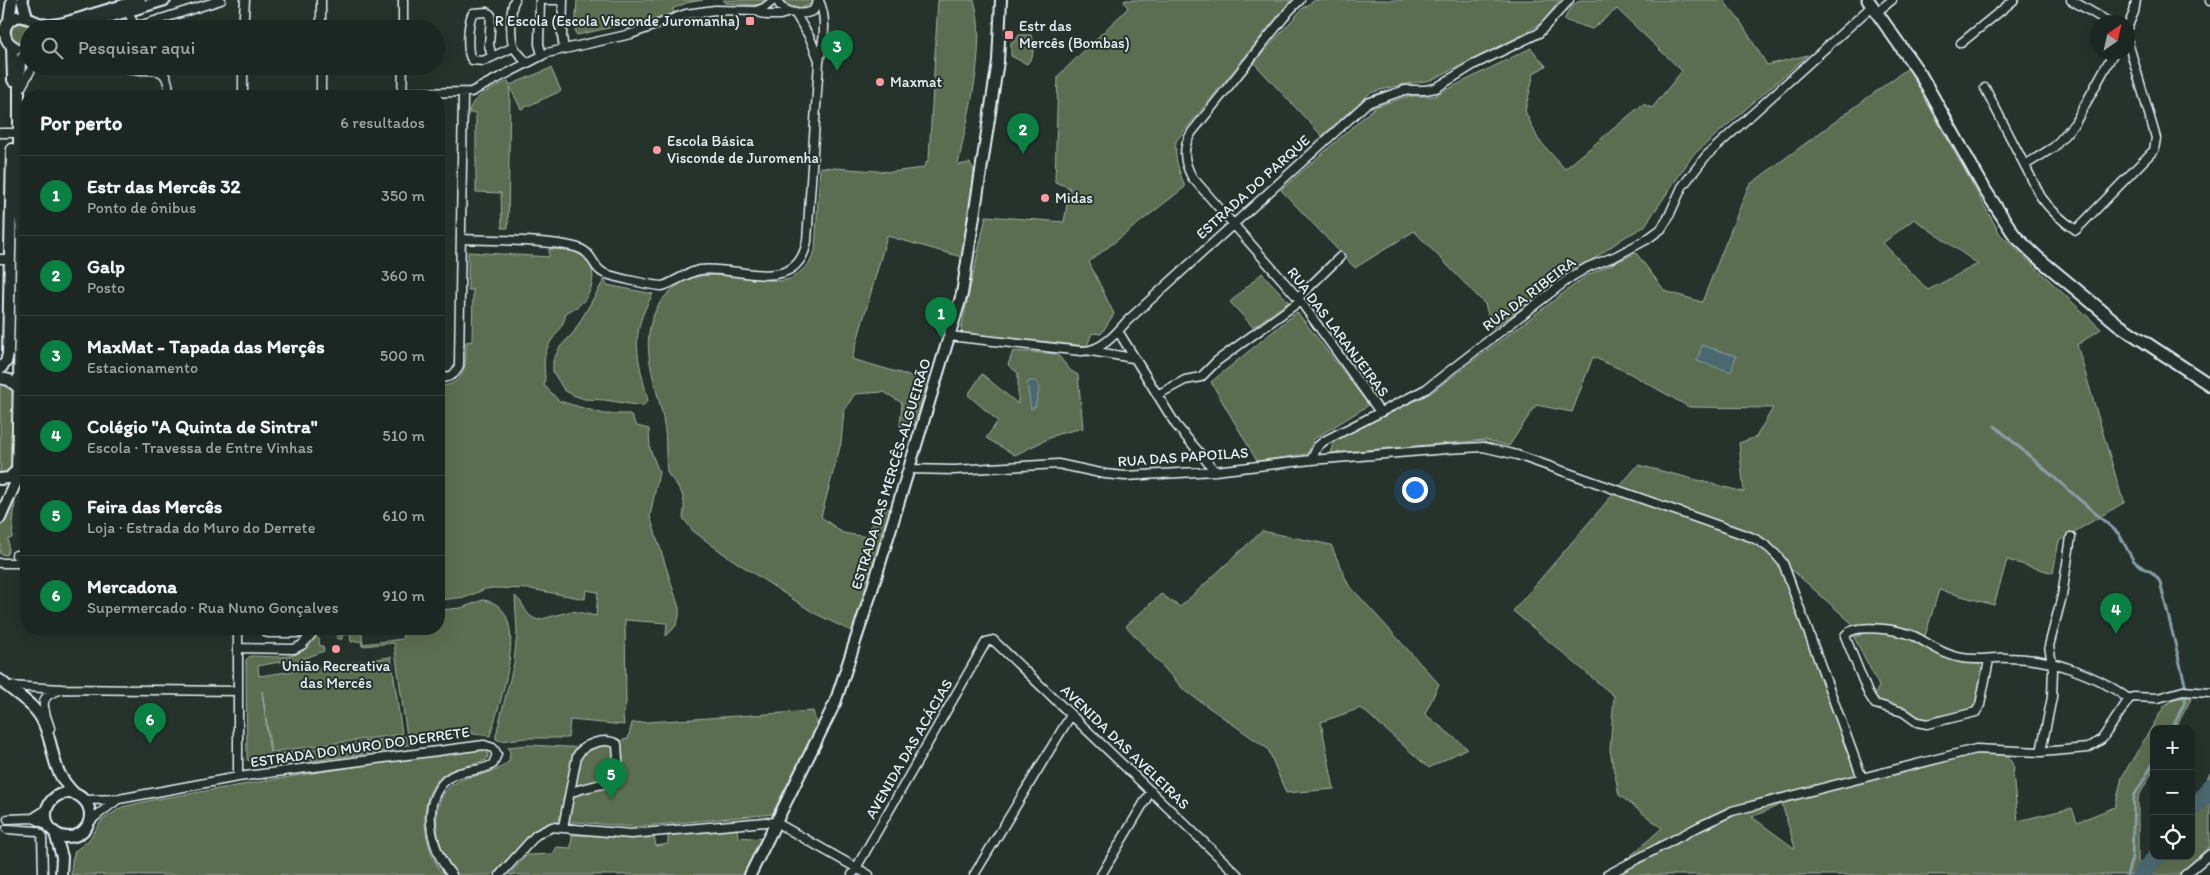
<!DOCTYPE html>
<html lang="pt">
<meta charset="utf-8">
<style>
:root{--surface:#1c2622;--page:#29322f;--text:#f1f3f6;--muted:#a0a5a5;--line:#3a4340;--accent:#0b8043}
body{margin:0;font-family:Itim,sans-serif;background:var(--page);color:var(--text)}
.controls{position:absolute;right:15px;bottom:15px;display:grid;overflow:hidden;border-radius:10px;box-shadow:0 5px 20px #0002}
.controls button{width:45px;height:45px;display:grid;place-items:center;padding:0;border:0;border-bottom:1px solid var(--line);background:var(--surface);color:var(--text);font:25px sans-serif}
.compass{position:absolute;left:2090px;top:15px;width:45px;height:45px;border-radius:50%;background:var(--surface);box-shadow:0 5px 20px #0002;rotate:34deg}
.you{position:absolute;left:1414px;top:489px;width:18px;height:18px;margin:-12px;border:4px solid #fff;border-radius:50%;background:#1a73e8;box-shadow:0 0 0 8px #1a73e833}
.badge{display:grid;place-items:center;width:32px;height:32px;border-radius:50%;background:var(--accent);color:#fff;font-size:16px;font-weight:700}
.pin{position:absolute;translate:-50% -41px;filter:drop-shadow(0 1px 2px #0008)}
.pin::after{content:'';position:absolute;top:26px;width:18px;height:15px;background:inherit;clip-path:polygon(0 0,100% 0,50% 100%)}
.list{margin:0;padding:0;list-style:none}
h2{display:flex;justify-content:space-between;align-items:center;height:65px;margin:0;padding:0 20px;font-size:21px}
h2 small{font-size:16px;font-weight:400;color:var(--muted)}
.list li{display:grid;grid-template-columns:32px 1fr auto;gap:15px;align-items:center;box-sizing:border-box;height:80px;padding:0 20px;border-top:1px solid var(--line)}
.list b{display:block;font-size:19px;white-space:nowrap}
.list p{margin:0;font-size:16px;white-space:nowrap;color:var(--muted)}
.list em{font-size:16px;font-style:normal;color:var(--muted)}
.icon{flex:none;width:28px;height:28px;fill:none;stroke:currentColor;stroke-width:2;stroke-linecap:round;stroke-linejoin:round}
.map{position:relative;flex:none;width:2210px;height:875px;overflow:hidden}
.search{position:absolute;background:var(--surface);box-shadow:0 5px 20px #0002;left:20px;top:20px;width:425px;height:55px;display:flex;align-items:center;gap:12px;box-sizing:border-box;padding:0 18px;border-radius:28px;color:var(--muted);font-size:19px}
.panel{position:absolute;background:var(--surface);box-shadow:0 5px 20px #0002;left:20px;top:90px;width:425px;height:545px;border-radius:20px}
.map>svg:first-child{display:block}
.green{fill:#5c6e51;stroke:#a2b0a4;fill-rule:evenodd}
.water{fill:#4c6771;stroke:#8a9ea7}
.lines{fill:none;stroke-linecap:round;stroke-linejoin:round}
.stream{stroke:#8a9ea7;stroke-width:3}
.river{stroke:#4c6771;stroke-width:18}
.minor-casing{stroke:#e8f1f8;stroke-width:11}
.tertiary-casing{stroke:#e8f1f8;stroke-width:14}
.secondary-casing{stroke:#e8f1f8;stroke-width:15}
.minor{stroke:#26332d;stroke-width:8}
.tertiary{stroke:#26332d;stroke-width:10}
.secondary{stroke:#26332d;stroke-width:11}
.poi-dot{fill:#ff9aa2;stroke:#26332d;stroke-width:2}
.labels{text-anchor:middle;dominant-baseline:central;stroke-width:4;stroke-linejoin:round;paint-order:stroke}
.poi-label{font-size:15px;fill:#e8f1f8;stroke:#26332d;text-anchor:start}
.street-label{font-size:15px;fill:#e8f1f8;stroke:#26332d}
</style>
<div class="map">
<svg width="2210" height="875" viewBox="0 0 2210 875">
<rect width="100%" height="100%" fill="#26332d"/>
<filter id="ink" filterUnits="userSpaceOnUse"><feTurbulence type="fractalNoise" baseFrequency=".02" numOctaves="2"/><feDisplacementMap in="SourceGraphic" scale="10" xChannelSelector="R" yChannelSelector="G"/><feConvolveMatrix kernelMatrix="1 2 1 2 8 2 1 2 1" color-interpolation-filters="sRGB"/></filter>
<g filter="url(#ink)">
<!-- green -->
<path class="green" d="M 577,0 L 703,0 L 686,3 L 672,9 L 675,12 L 657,22 L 629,30 L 626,24 L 577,35 L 575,32 Z
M 723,0 L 768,0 L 762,5 L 757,5 L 726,3 Z
M 783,0 L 812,0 L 809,5 C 801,9 789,8 783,0 Z
M 938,0 L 974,0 C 988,47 967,117 958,165 L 970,163 L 974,170 L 962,257 L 887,236 L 852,359 L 928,381 L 915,425 L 900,426 L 902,403 L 884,392 L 855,394 L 844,410 L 841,443 L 821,517 L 843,533 L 867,537 L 878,505 L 890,509 L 853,632 L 814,613 L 724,554 L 693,531 L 683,518 C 686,501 684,494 673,480 C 670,477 668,475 667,471 C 665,456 667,440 664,425 C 658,383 635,345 659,304 C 667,292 681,281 695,277 C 715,272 756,279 778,281 L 790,279 L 799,273 L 809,264 L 815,251 L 820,167 L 891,172 L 923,168 L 929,158 Z
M 1125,0 L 1291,0 L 1176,141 C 1174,158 1179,171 1185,187 L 1089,262 L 1114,314 L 1101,334 L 1092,333 L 1087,346 L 962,333 L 961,329 L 986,216 L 1064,222 L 1070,188 L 1055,182 L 1058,76 L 1128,8 L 1124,2 Z
M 1315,0 L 1560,0 L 1543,22 L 1515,39 L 1431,80 L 1400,85 L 1370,93 L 1322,136 L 1254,63 L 1303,8 Z
M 1580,0 L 1723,0 L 1740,21 L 1767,65 L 1808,55 L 1693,155 L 1644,227 L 1625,237 L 1492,329 L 1485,304 L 1414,231 L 1355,268 L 1281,190 L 1375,107 L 1409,96 L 1434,96 L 1531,48 L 1546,66 L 1534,73 L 1525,111 L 1538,139 L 1565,169 L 1643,104 L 1652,108 L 1682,71 L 1617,9 L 1592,29 L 1564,20 L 1571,7 Z
M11 32a9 9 0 1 1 18 0a9 9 0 1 1-18 0Z
M 1019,35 L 1031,35 L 1032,39 L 1035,41 L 1032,57 L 1027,64 L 1011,56 L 1011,42 L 1015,41 Z
M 551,68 L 561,91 L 521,109 L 510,87 L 508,228 L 502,228 L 501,193 L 476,192 L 476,113 L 469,113 C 470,96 495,88 508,81 L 510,85 Z
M 1908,68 L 2000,234 L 2101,329 L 2077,345 L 2121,494 L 2125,502 L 2059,541 L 2053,573 L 2007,560 L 1994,605 L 1939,590 L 1922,646 L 1951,659 L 1979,664 L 1982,670 L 1975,707 L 1971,710 L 1928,721 L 1904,709 L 1882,702 L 1875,695 L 1879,686 L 1854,637 L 1860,635 L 1855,626 L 1791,569 L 1865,782 L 1971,752 L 2007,753 L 2014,768 L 2013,774 L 2018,821 L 2072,808 L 2077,822 L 2115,807 L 2122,777 L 2165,705 L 2176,698 L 2192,697 L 2175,729 L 2154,729 L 2154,768 L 2138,798 L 2138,861 L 2140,864 L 2154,846 L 2154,856 L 2191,856 L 2191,804 L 2199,794 L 2210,773 L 2210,846 L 2178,875 L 1609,875 L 1662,828 L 1619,795 L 1610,750 L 1614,696 L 1513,611 L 1638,465 L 1744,492 L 1739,443 L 1756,437 L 1773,408 L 1689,407 L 1629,373 L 1593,357 L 1572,412 L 1536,405 L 1509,446 L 1486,440 L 1331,453 L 1334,441 L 1431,393 L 1586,276 L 1636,253 L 1665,291 L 1702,302 L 1749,185 ZM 1914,219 L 1978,264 L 1928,290 L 1883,243 ZM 1782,804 L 1795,848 L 1794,848 L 1752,817 Z
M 549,249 C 558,250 569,249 577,252 C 597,260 596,285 585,299 C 580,306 573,309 566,313 C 564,328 552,336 547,349 C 541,362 547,377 544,385 L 559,401 L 604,414 L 630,414 L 637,426 L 649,429 L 650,449 L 659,472 L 650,516 L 679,608 C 680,622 676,627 666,636 L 667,623 L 625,620 L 626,703 L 623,715 L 624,725 L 570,720 L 568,738 L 525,738 L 501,741 L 496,739 L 496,735 L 514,663 L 517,633 L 515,596 C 525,603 524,616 538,620 L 572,611 L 596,616 L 598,592 L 586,590 L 585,599 L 531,589 L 493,588 L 485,589 L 467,597 L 439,600 L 439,386 C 467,385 466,363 466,342 L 472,341 L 473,290 L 468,290 L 468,252 L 549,257 Z
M 1262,273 L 1289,302 L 1253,327 L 1230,302 Z
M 604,280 L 607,285 L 653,294 C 628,336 638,357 648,401 L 642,406 L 605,400 L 584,399 L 573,395 L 564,390 L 553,372 L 553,361 L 560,347 L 574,332 Z
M 1297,312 L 1369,405 L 1314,439 L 1307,454 L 1257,461 L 1211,382 Z
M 1013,351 L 1057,354 L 1070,370 L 1078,375 L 1083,428 L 1058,434 L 1015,455 L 986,438 L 998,421 L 968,395 L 982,374 L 1018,404 L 1018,373 L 1008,365 Z
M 0,383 L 8,384 L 14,391 L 14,465 L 8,474 L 0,476 Z
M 16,490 L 12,538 L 8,539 L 8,552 L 6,555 L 0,554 L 0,527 Z
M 1262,531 L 1331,545 L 1348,584 L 1439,684 L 1425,714 L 1467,748 L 1429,768 L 1361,708 L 1321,722 L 1334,789 L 1286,793 L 1268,749 L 1184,690 L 1126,626 L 1161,594 L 1180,607 Z
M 483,600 C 536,606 498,707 490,736 L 467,733 L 420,738 L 415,740 L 415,744 L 393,747 L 393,750 L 311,761 L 310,754 L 252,761 L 247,760 L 246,660 L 250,656 C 278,656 297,663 316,638 L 319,639 L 320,646 L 323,646 L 324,651 L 290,664 L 289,660 L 258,666 L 259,676 L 391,657 L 402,734 L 271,752 L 262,691 L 270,755 L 407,736 L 394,643 L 362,646 L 361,641 L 351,642 L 350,634 L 342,635 L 342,639 L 337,639 L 335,629 L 361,629 L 363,644 L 403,639 L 402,629 L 439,629 L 439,610 L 461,608 Z
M 813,711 L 817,727 L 772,814 L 634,827 L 576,822 L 551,822 L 532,833 L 492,875 L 459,875 C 447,866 441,849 438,835 C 436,824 436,812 440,801 C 453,768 488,783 509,761 L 510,753 L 508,747 L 527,745 L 588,748 L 628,739 L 632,723 Z
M 467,750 L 483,750 L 488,752 L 488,757 L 486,760 C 472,766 455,766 443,775 C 414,798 424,850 443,875 L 71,875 L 72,860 L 75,851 L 88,841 L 102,820 L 122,807 L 152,800 L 307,774 Z
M 737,829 L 738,837 L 765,839 L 744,875 L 509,875 L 527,855 L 553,854 L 557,847 L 571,848 L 572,835 L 654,836 L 656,846 L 668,844 L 668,835 Z"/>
<!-- water -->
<path class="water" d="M 1702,345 L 1736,356 L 1731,372 L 1697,361 Z
M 1029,381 L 1034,381 L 1038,383 L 1039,390 L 1035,407 L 1031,409 L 1027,383 Z"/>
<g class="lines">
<!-- stream -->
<path class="stream" d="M 1995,426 L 2118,533 C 2124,541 2130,557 2135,562 C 2144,571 2151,567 2160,582 L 2186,688
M 2172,729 L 2184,704 L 2186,695
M 2127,875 L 2132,858 L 2134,796 L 2154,762"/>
<!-- river -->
<path class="river" d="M 2191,809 L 2204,797 L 2210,787
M 2141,875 L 2157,856"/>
<!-- minor casing -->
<g class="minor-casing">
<path id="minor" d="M 403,0 L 403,29
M 515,0 C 510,6 510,40 514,47 C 517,53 523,58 527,63
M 540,0 L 539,44 L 542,55
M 546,0 L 563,0
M 563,0 L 562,36 L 564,49
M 777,0 C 782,14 801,16 813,11 L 819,0
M 1300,0 L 1289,11 L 1192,132 C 1182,147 1183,161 1192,177 L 1298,298 L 1380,412
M 2071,0 L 2109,22
M 2210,0 L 2210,1
M 128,11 L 134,25 L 142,25 L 221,0
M 756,11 L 764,8 L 774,0
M 1877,12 L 1892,0
M 795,13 L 810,38 L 819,60
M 2128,26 L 2134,12 L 2136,0
M 243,29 L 245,0
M 321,29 L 321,0
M 1961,43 L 2014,0
M 492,57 L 489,45 L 491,15 L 487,12 L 473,13 C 468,20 466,53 472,60 L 483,61 L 514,47
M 321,66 L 321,96
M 130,70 C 156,71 169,64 169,96
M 1985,88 L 2041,197 C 2051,211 2061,220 2076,230 L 2154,150 L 2156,138 L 2128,42
M 20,89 L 33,66
M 402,93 L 471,92 L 547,53 L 631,34 L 686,14 L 715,10 L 756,11 L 766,15 L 780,15 L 790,12
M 243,96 L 243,66
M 402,96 L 403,66
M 0,133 L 19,133
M 2025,165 L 2054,147 L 2075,123 L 2114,52
M 461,239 C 494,241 545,239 575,247 C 594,252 591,265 602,272 C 607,276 654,286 662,286 C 670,285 687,272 700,270 C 738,265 797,297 807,241 L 819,62 C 823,43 828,19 819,1
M 0,259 L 10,259
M 1298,298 L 1340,257
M 1118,331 L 1176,425 L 1215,471
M 949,336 L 1081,351 C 1100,352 1115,335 1127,321 L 1367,103 L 1405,90 L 1425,90 L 1436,88 L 1473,65 L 1539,33 L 1569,0
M 1091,351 L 1133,358
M 439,378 C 449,378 456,375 459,365 L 463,94
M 1157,395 L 1185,380 L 1201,377 L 1217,361 L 1300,301
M 1311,460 L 1318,446 L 1324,441 L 1426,389 L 1571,277 L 1588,267 L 1616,256 L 1646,240 L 1661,229 L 1668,218 L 1682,187 L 1706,156 L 1872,6
M 909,469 L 954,470 L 1058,464 L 1105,474 L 1125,476 L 1215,471 L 1311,460 L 1447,449 L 1483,447 L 1517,455 L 1751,537 C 1765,543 1774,551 1783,563 L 1862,778
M 16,555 L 26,555
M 0,563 L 26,563
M 263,629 L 268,633 L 303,633 L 306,629
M 238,648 L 294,649 L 302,645 L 316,629
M 1989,660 L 1980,705 L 1976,712 L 1927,724 L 1917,722 L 1903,712 L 1875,704 L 1868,693 L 1845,636 C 1853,622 1900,630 1914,636 C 1930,644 1943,655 1962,658 C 1978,661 1992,657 2008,658 C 2051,658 2095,674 2129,699
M 8,686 L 62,689 L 238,691
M 50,728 C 45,711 35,696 60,690
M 2041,752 L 2052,697 L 2053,669 L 2049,646 L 2062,596 L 2071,537
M 238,777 L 238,629
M 84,800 L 119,799 L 238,777 L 484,745 L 493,748 L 497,754 L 493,764 C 481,772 465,769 452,776 C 418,796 430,851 452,875
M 33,818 L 49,825
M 8,819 L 33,818 L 47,809
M 88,824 L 96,816 L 117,800
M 563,827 L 577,756 C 583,744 604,737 617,744 L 619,775 C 606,787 587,785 570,793
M 7,829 L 36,831 L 42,835 L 43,875
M 500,875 L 536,835 L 552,827 L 631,834 L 765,822 L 777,823 L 869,875
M 852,875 L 986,642 L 993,640 L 1238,875
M 974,875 L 1071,715
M 1101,875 L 1151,791
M 1607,875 L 1698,827 L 1732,811 L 1976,749 L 2041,752 L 2088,748 L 2102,739 L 2129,699 L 2133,697 L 2158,698 L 2183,691 L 2210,693
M 2185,875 L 2210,854"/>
</g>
<!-- tertiary casing -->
<g class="tertiary-casing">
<path id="tertiary" d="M 22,0 L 27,17
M 9,21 L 12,0
M 69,29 L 165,0
M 12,46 L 13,80
M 16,48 C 3,42 0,25 14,18 C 25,12 36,26 50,25 C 62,25 73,20 84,17 C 103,11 121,6 140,0
M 0,369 L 6,362 L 8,354 L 12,149
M 0,378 L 9,380 L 19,388
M 0,479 L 9,478 L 17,470
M 0,518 L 16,482 L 17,473 L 22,232 L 19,203 L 19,77 L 20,63 L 28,47
M 0,680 C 15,694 36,704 44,724 C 56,752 50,770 75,794
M46 815a22 22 0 1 1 44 0a22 22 0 1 1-44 0Z
M 55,833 L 62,857 L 61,875
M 750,875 L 835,703 L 872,590 L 962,294 L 998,61 L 1001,0"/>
</g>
<!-- secondary casing -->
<g class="secondary-casing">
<path id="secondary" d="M 1868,0 L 1920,74 L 1985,190 L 2015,236 L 2037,257 L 2119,325 L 2210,385"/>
</g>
<!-- minor -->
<use href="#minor" class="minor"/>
<!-- tertiary -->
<use href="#tertiary" class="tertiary"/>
<!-- secondary -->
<use href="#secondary" class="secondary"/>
</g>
</g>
<!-- markers -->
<g class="poi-dot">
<rect x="745" y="16" width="10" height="10" rx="2.5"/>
<rect x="1004" y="30" width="10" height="10" rx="2.5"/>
<circle cx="880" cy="82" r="5"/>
<circle cx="657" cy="150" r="5"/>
<circle cx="1045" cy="198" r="5"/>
<circle cx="336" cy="649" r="5"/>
</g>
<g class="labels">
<!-- poi labels -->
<g class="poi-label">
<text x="740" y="21" text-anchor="end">R Escola (Escola Visconde Juromanha)</text>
<text x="1019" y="26">Estr das<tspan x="1019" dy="17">Mercês (Bombas)</tspan></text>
<text x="890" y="82">Maxmat</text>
<text x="667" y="141">Escola Básica<tspan x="667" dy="17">Visconde de Juromenha</tspan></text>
<text x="1055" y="198">Midas</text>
<text x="336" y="666" text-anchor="middle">União Recreativa<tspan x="336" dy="17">das Mercês</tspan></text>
</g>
<!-- street labels -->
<g class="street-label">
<text transform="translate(1253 187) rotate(-42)">ESTRADA DO PARQUE</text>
<text transform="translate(1529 294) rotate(-37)">RUA DA RIBEIRA</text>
<text transform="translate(1338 332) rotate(53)">RUA DAS LARANJEIRAS</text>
<text transform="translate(1183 457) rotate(-4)">RUA DAS PAPOILAS</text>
<text transform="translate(891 474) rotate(-73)">ESTRADA DAS MERCÊS-ALGUEIRÃO</text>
<text transform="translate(360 747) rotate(-8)">ESTRADA DO MURO DO DERRETE</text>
<text transform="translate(1125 747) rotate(44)">AVENIDA DAS AVELEIRAS</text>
<text transform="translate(909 749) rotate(-60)">AVENIDA DAS ACÁCIAS</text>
</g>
</g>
</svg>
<div class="controls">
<button>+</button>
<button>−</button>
<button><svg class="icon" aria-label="locate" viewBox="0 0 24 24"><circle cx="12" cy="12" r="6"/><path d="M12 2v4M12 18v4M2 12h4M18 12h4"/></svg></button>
</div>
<svg class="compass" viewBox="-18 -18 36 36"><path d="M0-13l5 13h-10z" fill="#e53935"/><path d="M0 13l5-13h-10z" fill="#a0a5a5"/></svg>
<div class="you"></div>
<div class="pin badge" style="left:941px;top:338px">1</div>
<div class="pin badge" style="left:1023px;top:154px">2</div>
<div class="pin badge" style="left:837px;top:71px">3</div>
<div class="pin badge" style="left:2116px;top:634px">4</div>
<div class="pin badge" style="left:611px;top:799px">5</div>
<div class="pin badge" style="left:150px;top:744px">6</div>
<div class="search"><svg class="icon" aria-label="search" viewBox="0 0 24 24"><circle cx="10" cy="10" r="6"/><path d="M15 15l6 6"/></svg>Pesquisar aqui</div>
<section class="panel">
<h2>Por perto<small>6 resultados</small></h2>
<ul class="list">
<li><span class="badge">1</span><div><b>Estr das Mercês 32</b><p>Ponto de ônibus</p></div><em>350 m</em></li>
<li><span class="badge">2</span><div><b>Galp</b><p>Posto</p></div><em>360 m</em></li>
<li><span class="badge">3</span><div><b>MaxMat - Tapada das Merçês</b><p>Estacionamento</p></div><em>500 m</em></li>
<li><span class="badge">4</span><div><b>Colégio &quot;A Quinta de Sintra&quot;</b><p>Escola · Travessa de Entre Vinhas</p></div><em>510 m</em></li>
<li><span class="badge">5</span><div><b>Feira das Mercês</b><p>Loja · Estrada do Muro do Derrete</p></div><em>610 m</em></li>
<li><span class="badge">6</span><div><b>Mercadona</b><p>Supermercado · Rua Nuno Gonçalves</p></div><em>910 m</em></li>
</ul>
</section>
</div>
